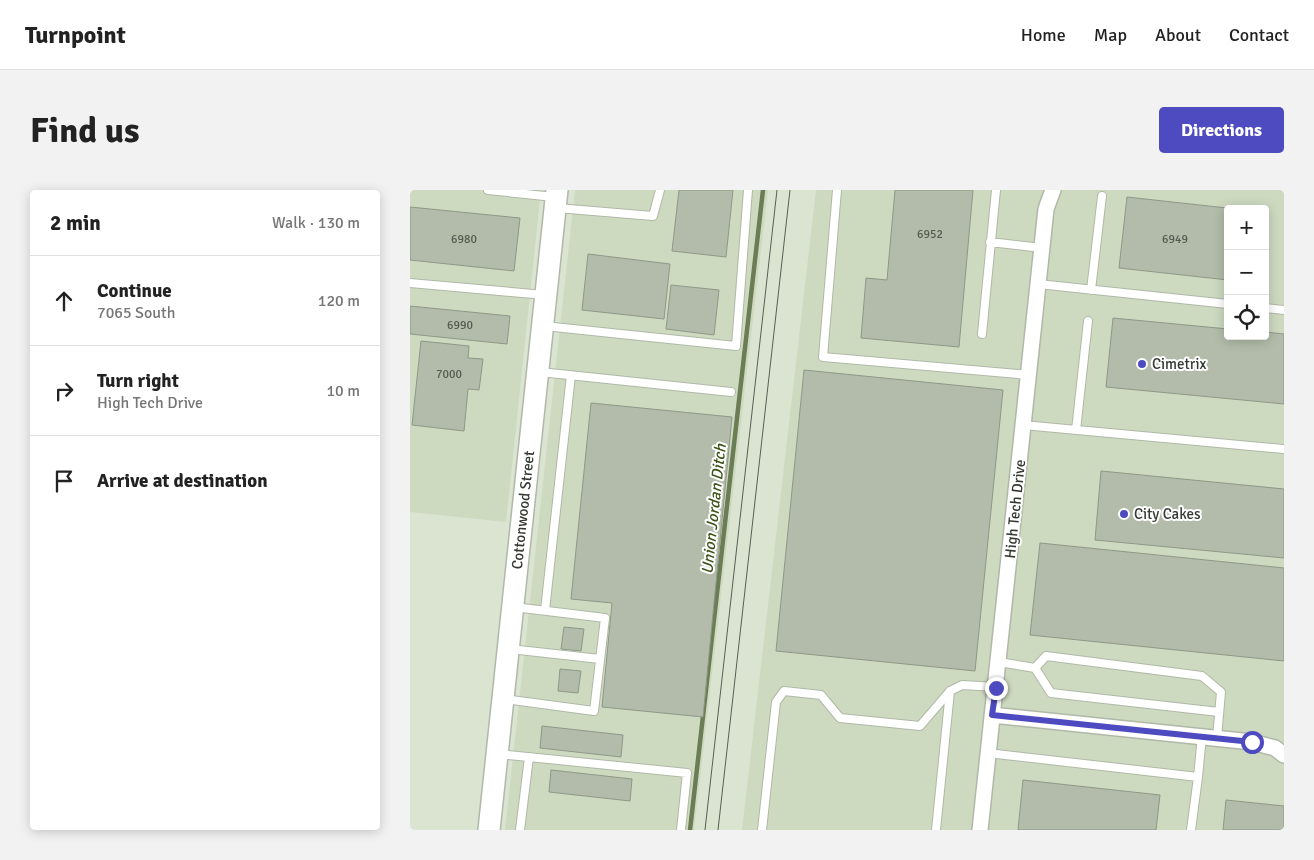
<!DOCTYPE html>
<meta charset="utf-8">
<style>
:root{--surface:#fff;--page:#f2f2f2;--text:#222;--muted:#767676;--line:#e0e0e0;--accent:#4e4bc1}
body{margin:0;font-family:Signika,sans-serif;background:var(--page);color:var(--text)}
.controls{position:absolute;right:15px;top:15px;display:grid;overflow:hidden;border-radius:5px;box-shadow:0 2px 12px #0003}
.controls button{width:45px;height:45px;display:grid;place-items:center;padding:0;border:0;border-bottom:1px solid var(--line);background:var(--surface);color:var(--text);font:25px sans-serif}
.stop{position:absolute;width:15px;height:15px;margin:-11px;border:4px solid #4e4bc1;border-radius:50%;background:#fff}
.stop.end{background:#4e4bc1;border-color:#fff;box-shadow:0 1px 5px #0008}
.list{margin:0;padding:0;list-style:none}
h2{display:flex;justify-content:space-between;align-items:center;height:65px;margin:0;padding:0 20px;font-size:21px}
h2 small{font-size:16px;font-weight:400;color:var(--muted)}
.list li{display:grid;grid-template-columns:32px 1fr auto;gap:15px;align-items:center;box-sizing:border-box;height:90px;padding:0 20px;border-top:1px solid var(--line)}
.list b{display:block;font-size:19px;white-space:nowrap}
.list p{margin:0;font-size:16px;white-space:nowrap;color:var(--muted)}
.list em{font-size:16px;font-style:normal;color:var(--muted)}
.icon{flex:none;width:28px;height:28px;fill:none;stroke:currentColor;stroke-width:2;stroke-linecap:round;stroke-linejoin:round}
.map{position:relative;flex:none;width:874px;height:640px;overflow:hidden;border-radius:5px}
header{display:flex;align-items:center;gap:30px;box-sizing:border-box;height:70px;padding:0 25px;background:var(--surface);border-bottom:1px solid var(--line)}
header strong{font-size:24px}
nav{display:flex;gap:28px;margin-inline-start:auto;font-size:18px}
.intro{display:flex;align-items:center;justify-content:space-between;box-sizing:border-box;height:120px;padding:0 30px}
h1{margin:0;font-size:35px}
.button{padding:12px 22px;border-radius:5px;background:var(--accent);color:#fff;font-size:18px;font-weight:700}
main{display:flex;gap:30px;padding:0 30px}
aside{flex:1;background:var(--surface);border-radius:5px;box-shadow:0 2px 12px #0003}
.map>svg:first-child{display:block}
.built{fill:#cddac0;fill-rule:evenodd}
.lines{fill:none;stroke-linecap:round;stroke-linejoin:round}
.stream{stroke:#6a7d55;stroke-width:4.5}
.building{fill:#b3bcaa;stroke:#8f9786}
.lane-casing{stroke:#b0b8a7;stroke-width:10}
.street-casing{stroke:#b0b8a7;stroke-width:18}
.secondary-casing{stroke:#b0b8a7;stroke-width:24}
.lane{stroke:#fff;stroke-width:8}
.street{stroke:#fff;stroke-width:15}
.secondary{stroke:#fff;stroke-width:21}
.tram{stroke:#585d54;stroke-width:1}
.route{stroke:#4e4bc1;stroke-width:6}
.poi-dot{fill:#4e4bc1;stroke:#fff;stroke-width:2}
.labels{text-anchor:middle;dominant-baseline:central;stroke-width:4;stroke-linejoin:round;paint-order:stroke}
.number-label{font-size:12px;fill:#545a50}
.poi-label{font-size:15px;fill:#353932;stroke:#fff;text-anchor:start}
.street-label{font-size:15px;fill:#353932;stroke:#fff}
.water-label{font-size:16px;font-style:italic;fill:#3b5317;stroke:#fff}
</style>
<header>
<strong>Turnpoint</strong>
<nav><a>Home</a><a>Map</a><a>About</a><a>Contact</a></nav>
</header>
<div class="intro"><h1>Find us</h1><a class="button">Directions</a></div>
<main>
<aside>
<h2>2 min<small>Walk · 130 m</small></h2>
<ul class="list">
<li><svg class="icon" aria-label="ahead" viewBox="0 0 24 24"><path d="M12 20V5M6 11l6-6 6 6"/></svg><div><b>Continue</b><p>7065 South</p></div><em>120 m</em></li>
<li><svg class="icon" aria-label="right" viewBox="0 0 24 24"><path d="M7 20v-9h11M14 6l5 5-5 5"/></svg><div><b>Turn right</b><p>High Tech Drive</p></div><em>10 m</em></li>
<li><svg class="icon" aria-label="arrive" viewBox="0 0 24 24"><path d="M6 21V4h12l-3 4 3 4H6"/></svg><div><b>Arrive at destination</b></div></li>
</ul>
</aside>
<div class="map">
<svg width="874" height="640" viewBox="0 0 874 640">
<rect width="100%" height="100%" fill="#dbe4d1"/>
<!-- built -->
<path class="built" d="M 0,0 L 131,0 L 96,332 L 0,322 Z
M 165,0 L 358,0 L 284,640 L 95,640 Z
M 406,0 L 874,0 L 874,640 L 332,640 ZM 818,19 L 855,19 L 855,146 L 818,146 Z"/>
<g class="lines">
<!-- stream -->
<path class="stream" d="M 280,640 L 353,0"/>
</g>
<!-- building -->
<path class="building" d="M 269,0 L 323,0 L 316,67 L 262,61 Z
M 485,0 L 563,0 L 549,157 L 451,148 L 456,88 L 477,90 Z
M 717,7 L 826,19 L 818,19 L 818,90 L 709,78 Z
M 0,17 L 110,28 L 104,81 L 0,70 Z
M 178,64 L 260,74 L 254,129 L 172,120 Z
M 261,95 L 309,100 L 304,145 L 256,139 Z
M 0,116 L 100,126 L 97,154 L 0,144 Z
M 703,128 L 818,139 L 818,146 L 855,146 L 855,142 L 874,144 L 874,214 L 696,197 Z
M 11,151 L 59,156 L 58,168 L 73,169 L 69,200 L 58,199 L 54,241 L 2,235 Z
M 394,180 L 593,200 L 565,481 L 366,461 Z
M 181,213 L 322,227 L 293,527 L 192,517 L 202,413 L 161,409 Z
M 691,281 L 874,299 L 874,368 L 685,350 Z
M 630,353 L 874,378 L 874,471 L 620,445 Z
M 154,437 L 174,439 L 171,461 L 151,459 Z
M 150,479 L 171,481 L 168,503 L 148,501 Z
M 132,536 L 213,545 L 211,567 L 130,558 Z
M 141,580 L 222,589 L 220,611 L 139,602 Z
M 613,590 L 750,605 L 746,640 L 608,640 Z
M 816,610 L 874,616 L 874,640 L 813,640 Z"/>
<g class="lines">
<!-- lane casing -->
<g class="lane-casing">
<path id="lane" d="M 78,0 L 144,7
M 427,0 L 413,167 L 619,185
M 147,18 L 243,26 L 250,0
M 580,52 L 632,58
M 0,93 L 135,105
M 628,94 L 818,114
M 681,100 L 692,6
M 855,118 L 874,120
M 134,136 L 326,156 L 338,0
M 572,144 L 586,0
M 130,182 L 321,202
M 613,235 L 874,259
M 666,240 L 678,131
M 135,420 L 161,185
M 100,459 L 190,469
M 589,472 L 625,478 L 636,466 L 792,486 L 811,502 L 807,548
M 625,478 L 641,503 L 809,522
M 94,509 L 184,521 L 195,428 L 104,417
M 578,563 L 788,587 L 792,546
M 89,564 L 277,583 L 271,640
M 110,640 L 119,567
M 352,640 L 366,512 L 374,501 L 411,505 L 430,528 L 510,536 L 540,501 L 552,495 L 586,497
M 526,640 L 540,501
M 781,640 L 788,587"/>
</g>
<!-- street casing -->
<g class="street-casing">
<path id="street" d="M 582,525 L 842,552 L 865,558 L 874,565
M 570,640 L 636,19 L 643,0"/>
</g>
<!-- secondary casing -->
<g class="secondary-casing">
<path id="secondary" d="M 79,640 L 147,0"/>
</g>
<!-- lane -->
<use href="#lane" class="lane"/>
<!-- street -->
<use href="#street" class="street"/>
<!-- secondary -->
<use href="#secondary" class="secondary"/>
<!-- tram -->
<path class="tram" d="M 295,640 L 367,0
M 308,640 L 380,0"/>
</g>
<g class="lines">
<!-- route -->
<path class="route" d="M 586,498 L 582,525 L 842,552"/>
</g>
<!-- markers -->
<g class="poi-dot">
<circle cx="732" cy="174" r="5"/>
<circle cx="714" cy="324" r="5"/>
</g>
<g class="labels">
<!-- number labels -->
<g class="number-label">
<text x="520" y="44">6952</text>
<text x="54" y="49">6980</text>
<text x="765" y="49">6949</text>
<text x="50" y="135">6990</text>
<text x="39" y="184">7000</text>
</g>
<!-- poi labels -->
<g class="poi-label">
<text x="742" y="174">Cimetrix</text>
<text x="724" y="324">City Cakes</text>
</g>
<!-- street labels -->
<g class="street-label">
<text transform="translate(605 319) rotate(-84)">High Tech Drive</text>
<text transform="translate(113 320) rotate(-84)">Cottonwood Street</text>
</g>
<!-- water labels -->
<g class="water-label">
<text transform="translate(304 319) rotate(-84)">Union Jordan Ditch</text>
</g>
</g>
</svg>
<div class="controls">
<button>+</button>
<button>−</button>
<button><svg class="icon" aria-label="locate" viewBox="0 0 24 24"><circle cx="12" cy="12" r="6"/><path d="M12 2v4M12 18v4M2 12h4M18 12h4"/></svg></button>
</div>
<div class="stop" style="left:842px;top:552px"></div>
<div class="stop end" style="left:586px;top:498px"></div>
</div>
</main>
